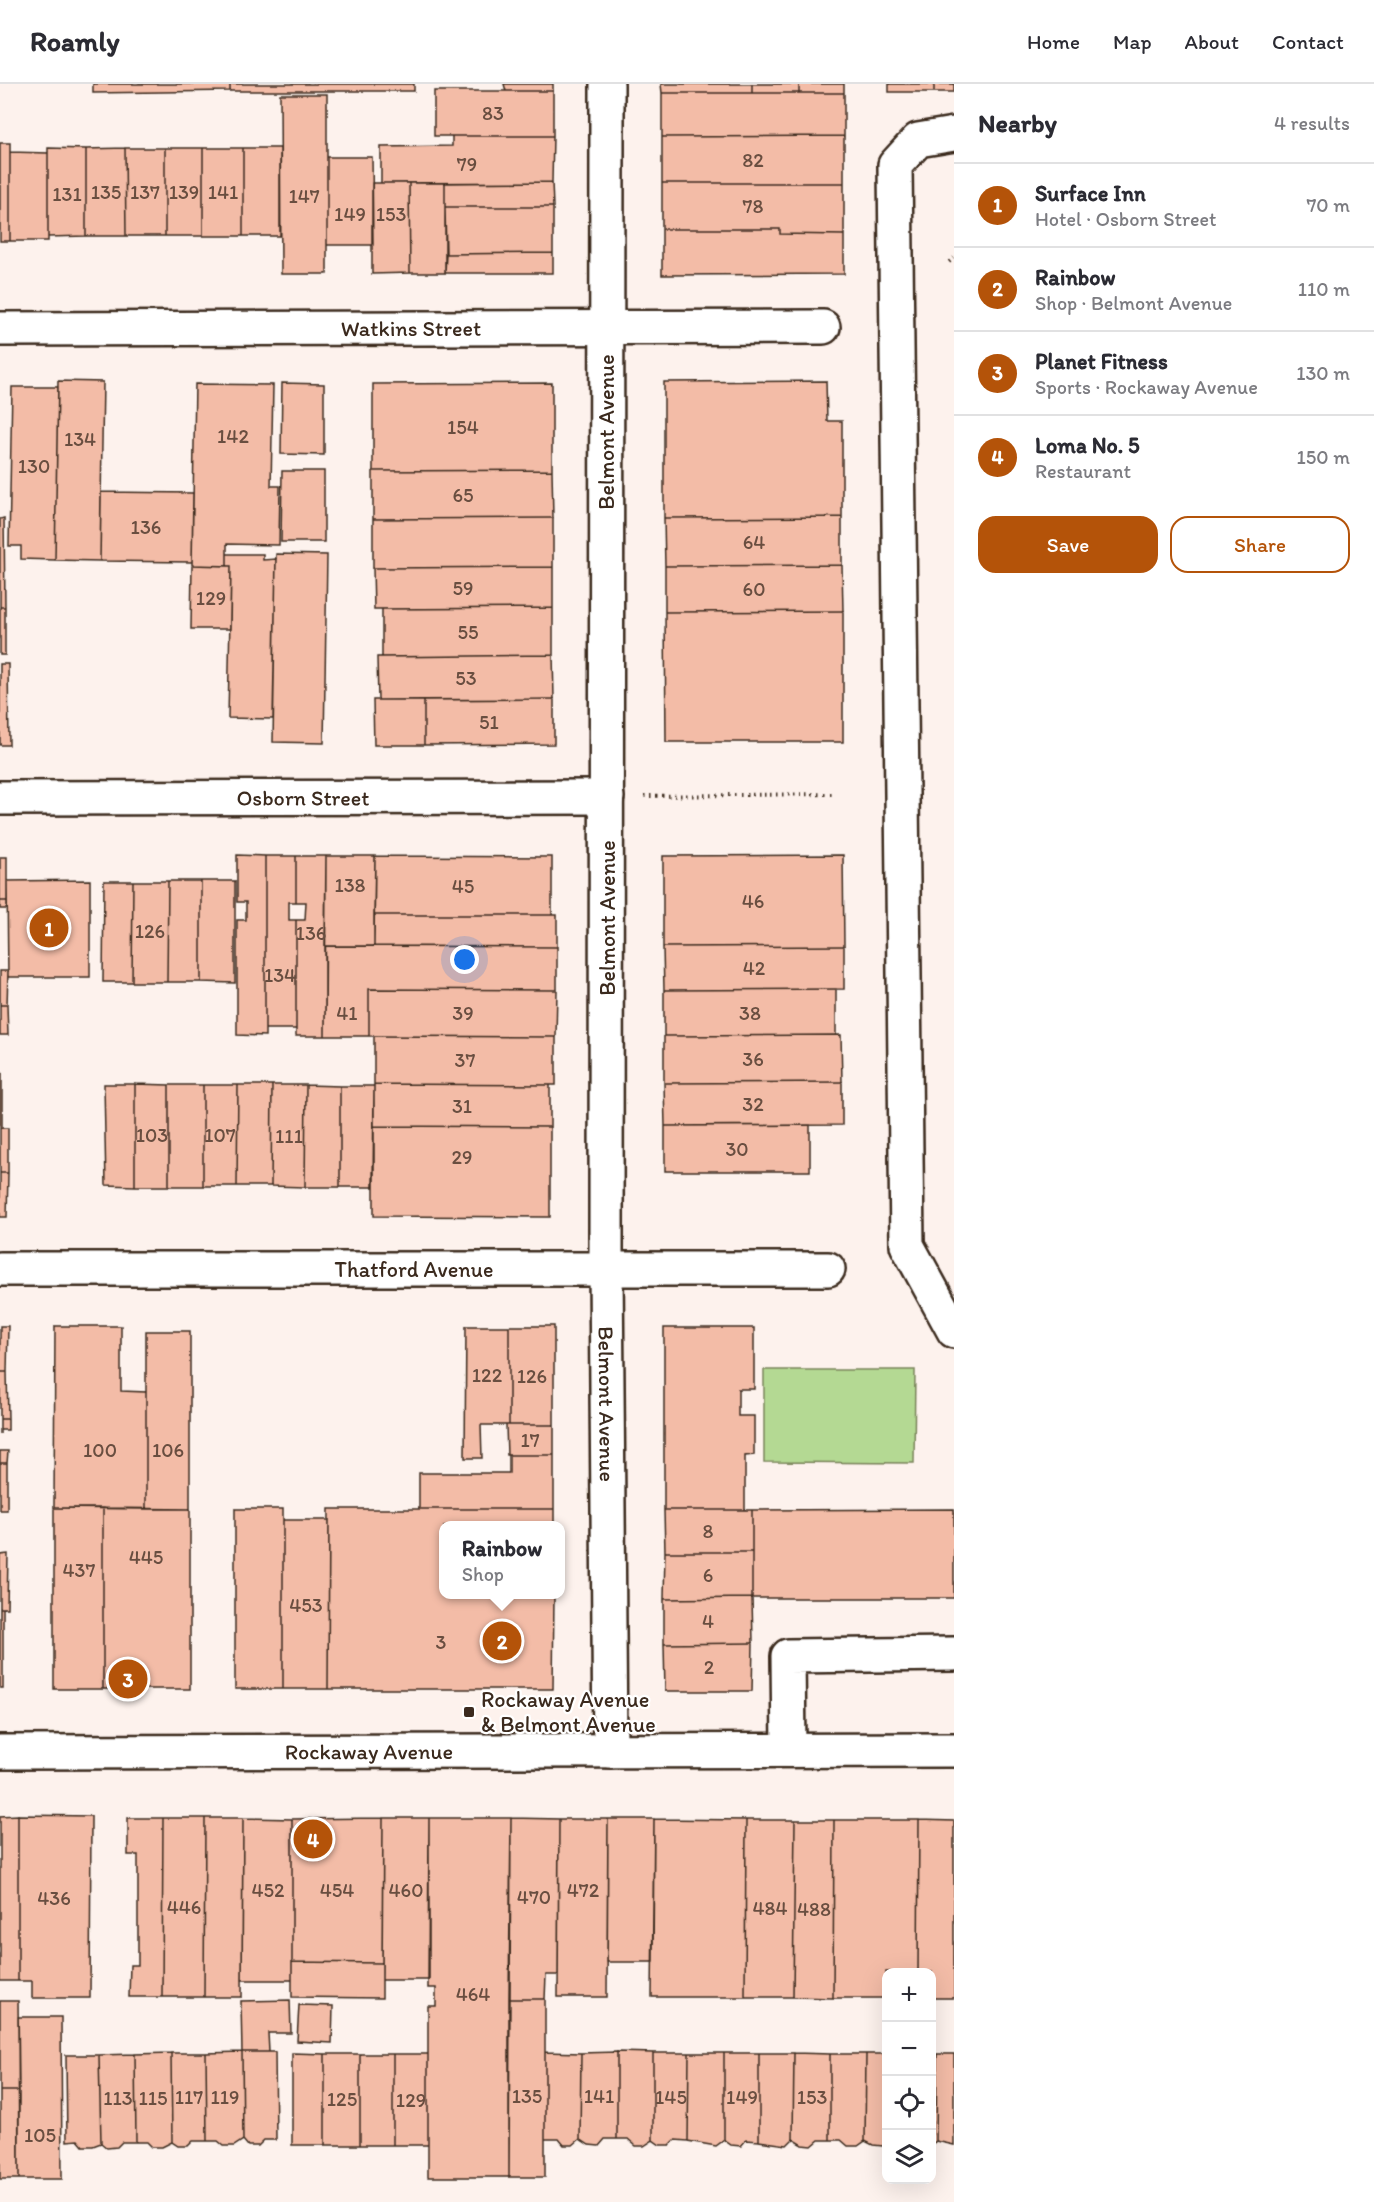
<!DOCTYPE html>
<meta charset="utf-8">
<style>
:root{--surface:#fff;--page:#f2f2f3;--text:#2b2b33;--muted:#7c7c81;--line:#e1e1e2;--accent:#b45309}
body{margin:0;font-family:Itim,sans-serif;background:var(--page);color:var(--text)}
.controls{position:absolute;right:18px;bottom:18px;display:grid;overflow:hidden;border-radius:12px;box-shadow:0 6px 24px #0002}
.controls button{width:54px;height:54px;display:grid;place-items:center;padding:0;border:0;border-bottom:2px solid var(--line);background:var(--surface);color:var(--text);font:30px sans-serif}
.you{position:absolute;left:465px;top:876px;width:21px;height:21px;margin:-15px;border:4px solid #fff;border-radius:50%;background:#1a73e8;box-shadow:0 0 0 9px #1a73e833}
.badge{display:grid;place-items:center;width:39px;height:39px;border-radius:50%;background:var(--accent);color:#fff;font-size:20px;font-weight:700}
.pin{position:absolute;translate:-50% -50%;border:3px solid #fff;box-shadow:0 2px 6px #0006}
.popup{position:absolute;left:439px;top:1437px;width:126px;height:78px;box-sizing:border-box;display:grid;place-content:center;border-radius:12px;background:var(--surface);filter:drop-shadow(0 2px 4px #0005);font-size:20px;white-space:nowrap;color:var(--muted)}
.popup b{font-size:22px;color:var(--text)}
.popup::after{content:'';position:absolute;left:50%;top:100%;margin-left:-12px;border:12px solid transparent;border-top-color:var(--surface)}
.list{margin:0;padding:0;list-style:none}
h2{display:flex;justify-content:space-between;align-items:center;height:78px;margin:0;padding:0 24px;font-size:26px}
h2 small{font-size:20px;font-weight:400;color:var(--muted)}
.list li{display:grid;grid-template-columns:39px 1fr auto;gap:18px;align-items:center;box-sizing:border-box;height:84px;padding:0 24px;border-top:2px solid var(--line)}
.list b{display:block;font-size:22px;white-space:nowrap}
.list p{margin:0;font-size:20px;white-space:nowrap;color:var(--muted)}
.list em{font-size:20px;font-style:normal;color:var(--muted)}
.actions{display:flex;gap:12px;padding:18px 24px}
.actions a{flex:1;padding:14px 0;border:2px solid var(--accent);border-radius:18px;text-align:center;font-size:21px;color:var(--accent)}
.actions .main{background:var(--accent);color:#fff}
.icon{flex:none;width:33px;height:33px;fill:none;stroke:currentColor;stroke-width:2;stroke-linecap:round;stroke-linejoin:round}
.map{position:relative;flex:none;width:954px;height:2118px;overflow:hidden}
header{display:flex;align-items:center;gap:36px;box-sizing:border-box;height:84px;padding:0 30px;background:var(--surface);border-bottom:2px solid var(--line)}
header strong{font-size:28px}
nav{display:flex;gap:33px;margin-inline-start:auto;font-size:21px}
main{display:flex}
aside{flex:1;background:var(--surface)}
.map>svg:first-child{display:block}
.green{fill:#b4d993;stroke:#788258;stroke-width:1.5}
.building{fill:#f3bca7;stroke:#3b2a1e;stroke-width:1.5}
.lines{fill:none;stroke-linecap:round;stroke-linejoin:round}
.minor-casing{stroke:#3b2a1e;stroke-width:38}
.path{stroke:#3b2a1e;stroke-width:4;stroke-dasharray:1.5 4.5;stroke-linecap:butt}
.minor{stroke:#fff;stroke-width:33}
.poi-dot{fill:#3b2a1e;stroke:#fff;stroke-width:2}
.labels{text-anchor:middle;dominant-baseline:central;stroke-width:4.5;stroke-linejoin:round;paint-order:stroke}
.number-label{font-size:20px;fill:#694e40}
.street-label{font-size:22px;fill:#3b2a1e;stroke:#fff}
.poi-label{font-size:22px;fill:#3b2a1e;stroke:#fff;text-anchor:start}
</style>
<header>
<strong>Roamly</strong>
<nav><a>Home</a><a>Map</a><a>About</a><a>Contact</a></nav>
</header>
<main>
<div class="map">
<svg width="954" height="2118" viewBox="0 0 954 2118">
<rect width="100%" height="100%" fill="#fdf2ed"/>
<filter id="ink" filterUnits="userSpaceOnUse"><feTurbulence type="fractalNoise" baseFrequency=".0167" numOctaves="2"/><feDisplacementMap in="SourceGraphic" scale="12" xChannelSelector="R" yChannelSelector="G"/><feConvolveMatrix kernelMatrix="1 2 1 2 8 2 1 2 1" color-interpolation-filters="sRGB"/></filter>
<g filter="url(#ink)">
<!-- green -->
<path class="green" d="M 764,1286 L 915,1286 L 914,1379 L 764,1378 Z"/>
<!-- building -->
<path class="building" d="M 93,0 L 230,0 L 230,7 L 93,9 Z
M 230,0 L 414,0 L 414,7 L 230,7 Z
M 504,0 L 553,0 L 553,7 L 506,7 Z
M 661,0 L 752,0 L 752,9 L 662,9 Z
M 752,0 L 799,0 L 799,9 L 752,9 Z
M 799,0 L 844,0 L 844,9 L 799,9 Z
M 889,0 L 934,0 L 934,8 L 889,8 Z
M 934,0 L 954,0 L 954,8 L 934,8 Z
M 434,7 L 553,7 L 553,52 L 434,52 Z
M 662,9 L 844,9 L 844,52 L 662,53 Z
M 280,10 L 327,10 L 327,190 L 281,190 Z
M 452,52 L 553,52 L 552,98 L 381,99 L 381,63 L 452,62 Z
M 844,52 L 844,99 L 662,99 L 662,53 Z
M 0,59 L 10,59 L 10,157 L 0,157 Z
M 48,64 L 86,65 L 86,152 L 48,153 Z
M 125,64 L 126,152 L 86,152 L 86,65 Z
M 125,64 L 165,64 L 165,152 L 126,152 Z
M 165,64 L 203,64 L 203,152 L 165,152 Z
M 203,64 L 243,64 L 243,152 L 203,152 Z
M 243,64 L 280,64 L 280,152 L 243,152 Z
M 10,68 L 48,69 L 48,157 L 10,157 Z
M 327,73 L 372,73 L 373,161 L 327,161 Z
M 552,98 L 553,123 L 445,123 L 445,99 Z
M 372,99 L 409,99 L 410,189 L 372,190 Z
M 409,99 L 445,99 L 445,189 L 410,189 Z
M 662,99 L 844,99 L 844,151 L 780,150 L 780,145 L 662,145 Z
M 445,123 L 553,123 L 553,169 L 446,170 Z
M 662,145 L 780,145 L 780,150 L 844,151 L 844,190 L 662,191 Z
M 553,169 L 553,189 L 445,189 L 446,170 Z
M 58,297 L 103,298 L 100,477 L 55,476 Z
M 826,297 L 827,337 L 842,337 L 842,433 L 664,434 L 664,298 Z
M 282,299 L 324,300 L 324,371 L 281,370 Z
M 552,299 L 552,386 L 373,387 L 373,300 Z
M 195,300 L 273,301 L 271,402 L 280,402 L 279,461 L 227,460 L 227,482 L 192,481 Z
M 12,303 L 58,303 L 55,476 L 21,475 L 21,462 L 9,462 Z
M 552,386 L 553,434 L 373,435 L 373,387 Z
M 282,387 L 324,387 L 324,458 L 281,458 Z
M 101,408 L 193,409 L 192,478 L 100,477 Z
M 842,433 L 842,481 L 665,482 L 664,434 Z
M 4,434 L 5,523 L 0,523 L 0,435 Z
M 553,434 L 553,483 L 373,484 L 373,435 Z
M 227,470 L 263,470 L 263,476 L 276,475 L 273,635 L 228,634 L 231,482 L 227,482 Z
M 276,470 L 327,471 L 324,659 L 273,658 Z
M 192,481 L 231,482 L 230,545 L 191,545 Z
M 842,481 L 843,527 L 665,528 L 665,482 Z
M 553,483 L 553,524 L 374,525 L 373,484 Z
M 0,523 L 5,523 L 5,571 L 0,571 Z
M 553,524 L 553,571 L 382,573 L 382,525 Z
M 843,527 L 843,658 L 666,658 L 665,528 Z
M 553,571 L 554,615 L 378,616 L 377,573 Z
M 0,580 L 8,580 L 9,661 L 0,661 Z
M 554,615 L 554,660 L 424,661 L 424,616 Z
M 373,616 L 424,616 L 424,661 L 374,661 Z
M 237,771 L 265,772 L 265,952 L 237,951 L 237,836 L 246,836 L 246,818 L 237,818 Z
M 843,771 L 844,862 L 663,863 L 663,772 Z
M 265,772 L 296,772 L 296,818 L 289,818 L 289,836 L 296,836 L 296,945 L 265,945 Z
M 296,772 L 326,772 L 325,952 L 296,952 L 296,836 L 305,836 L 306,818 L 296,818 Z
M 326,772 L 375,772 L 374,862 L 325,862 Z
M 375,772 L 552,773 L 552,831 L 374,831 Z
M 0,773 L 7,773 L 7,817 L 0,817 Z
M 90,796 L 90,893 L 8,893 L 7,797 Z
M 104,797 L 133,797 L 132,898 L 103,898 Z
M 133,797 L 168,797 L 167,898 L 132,898 Z
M 168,797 L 201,797 L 201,898 L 167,898 Z
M 201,797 L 235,797 L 235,899 L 201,898 Z
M 0,817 L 7,817 L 7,825 L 0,825 Z
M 374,831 L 557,831 L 557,863 L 374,862 Z
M 325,862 L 557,863 L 557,906 L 369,905 L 369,952 L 325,952 Z
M 844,862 L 844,905 L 664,906 L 663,863 Z
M 0,887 L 8,887 L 7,921 L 0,921 Z
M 369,905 L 557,906 L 556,953 L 369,952 Z
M 836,905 L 836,951 L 664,952 L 664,906 Z
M 0,921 L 7,921 L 8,951 L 0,951 Z
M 841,951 L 842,998 L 664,999 L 664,952 Z
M 374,952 L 556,953 L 556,1001 L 374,1000 Z
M 0,989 L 2,989 L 2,1044 L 0,1044 Z
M 842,998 L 842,1041 L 665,1042 L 664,999 Z
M 104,1000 L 135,1000 L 135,1102 L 106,1101 Z
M 135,1000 L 169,1001 L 169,1102 L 135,1102 Z
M 374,1000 L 550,1001 L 550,1043 L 374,1042 Z
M 169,1001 L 203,1001 L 203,1102 L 169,1102 Z
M 203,1001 L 238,1001 L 237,1102 L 203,1102 Z
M 238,1001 L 272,1001 L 271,1102 L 237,1102 Z
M 272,1001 L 306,1001 L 305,1103 L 271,1102 Z
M 306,1001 L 340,1002 L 340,1103 L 305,1103 Z
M 340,1002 L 374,1002 L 373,1103 L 340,1103 Z
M 810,1041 L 810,1087 L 665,1087 L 665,1042 Z
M 374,1042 L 550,1043 L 550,1133 L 374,1132 Z
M 0,1044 L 8,1044 L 8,1089 L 0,1089 Z
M 0,1089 L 8,1089 L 7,1133 L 0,1133 Z
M 0,1242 L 8,1242 L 7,1288 L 0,1288 Z
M 55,1242 L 121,1242 L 121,1307 L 146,1308 L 146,1425 L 54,1424 Z
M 466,1242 L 509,1242 L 509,1341 L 481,1341 L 482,1374 L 465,1374 Z
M 509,1242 L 554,1242 L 554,1341 L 509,1341 Z
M 664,1244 L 754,1244 L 754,1305 L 738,1305 L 738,1332 L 754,1332 L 754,1371 L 745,1372 L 745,1426 L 664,1426 Z
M 146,1247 L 190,1247 L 190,1425 L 146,1425 Z
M 0,1288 L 7,1288 L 8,1335 L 0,1335 Z
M 0,1335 L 8,1335 L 8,1346 L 0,1346 L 0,1350 Z
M 506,1341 L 554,1341 L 554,1371 L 507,1371 Z
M 0,1367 L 8,1367 L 7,1379 L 0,1379 Z
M 509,1371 L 554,1371 L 554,1425 L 419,1425 L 419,1389 L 509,1389 Z
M 0,1379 L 7,1379 L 7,1426 L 0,1426 Z
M 54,1424 L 103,1424 L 103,1605 L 54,1605 Z
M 103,1424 L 190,1425 L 190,1605 L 103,1605 Z
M 235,1425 L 283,1425 L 283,1605 L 235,1605 Z
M 329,1425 L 554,1425 L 554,1442 L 444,1442 L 444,1510 L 554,1510 L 553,1605 L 328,1605 Z
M 954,1425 L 954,1514 L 752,1514 L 752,1426 Z
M 664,1426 L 752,1426 L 752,1468 L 665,1468 Z
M 283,1436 L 329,1436 L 328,1605 L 283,1605 Z
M 665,1468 L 752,1468 L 752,1514 L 664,1515 Z
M 8,1470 L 7,1524 L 0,1524 L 0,1471 Z
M 752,1514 L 753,1559 L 664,1560 L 664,1515 Z
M 0,1524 L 3,1524 L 3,1604 L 0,1604 Z
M 753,1559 L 752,1607 L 665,1607 L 664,1560 Z
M 18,1731 L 18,1897 L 0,1897 L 0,1732 Z
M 18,1731 L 91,1732 L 90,1914 L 32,1914 L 32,1897 L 18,1897 Z
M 128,1734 L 163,1734 L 162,1913 L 129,1913 L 130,1881 L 138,1881 L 138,1771 L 128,1771 Z
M 163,1734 L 205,1734 L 204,1913 L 162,1913 Z
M 205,1734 L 243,1734 L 242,1913 L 204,1913 Z
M 243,1734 L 292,1735 L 292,1896 L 242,1896 Z
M 383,1734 L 382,1879 L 292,1878 L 292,1735 Z
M 383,1734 L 429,1734 L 429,1896 L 382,1896 Z
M 429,1734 L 511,1734 L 509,2093 L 428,2093 L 428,1922 L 436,1922 L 436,1904 L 428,1904 Z
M 511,1734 L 559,1735 L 558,1891 L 546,1891 L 545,1915 L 509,1915 Z
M 559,1735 L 608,1735 L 607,1913 L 558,1913 Z
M 608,1735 L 654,1735 L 653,1878 L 607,1878 Z
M 654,1735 L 746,1736 L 745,1913 L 652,1913 Z
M 746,1736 L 795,1736 L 793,1913 L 745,1913 Z
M 795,1736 L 834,1736 L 833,1914 L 793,1913 Z
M 834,1736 L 919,1736 L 918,1888 L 886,1888 L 886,1914 L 833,1914 Z
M 919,1736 L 954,1737 L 954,1914 L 932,1914 L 932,1888 L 918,1888 Z
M 292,1878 L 382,1879 L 382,1914 L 292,1913 Z
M 509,1915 L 545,1915 L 545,2093 L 509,2093 Z
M 290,1916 L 291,1949 L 268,1949 L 269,1968 L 242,1968 L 241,1917 Z
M 0,1917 L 18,1917 L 19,2007 L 0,2007 Z
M 299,1921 L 333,1922 L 332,1959 L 297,1957 Z
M 18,1933 L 61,1933 L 62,2095 L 19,2095 Z
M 242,1968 L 243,2056 L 234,2062 L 224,2062 L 218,2057 L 207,2057 L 206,1969 Z
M 242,1968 L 275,1968 L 276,2056 L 264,2056 L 258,2062 L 248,2062 L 243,2056 Z
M 545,1968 L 581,1969 L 580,2055 L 573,2061 L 564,2061 L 559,2055 L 545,2055 Z
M 617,1968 L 617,2055 L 605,2055 L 599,2062 L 589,2061 L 580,2055 L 581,1969 Z
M 617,1968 L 653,1969 L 653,2056 L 644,2062 L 636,2062 L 628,2055 L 617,2055 Z
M 171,1969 L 172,2058 L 162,2063 L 152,2063 L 147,2058 L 136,2058 L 135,1970 Z
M 171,1969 L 206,1969 L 207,2057 L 193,2057 L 188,2062 L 178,2062 L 172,2058 Z
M 292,1969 L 325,1970 L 325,2061 L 292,2061 Z
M 653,1969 L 689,1969 L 688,2057 L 675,2056 L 670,2061 L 660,2061 L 653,2056 Z
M 689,1969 L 724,1969 L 724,2056 L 716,2062 L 688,2057 Z
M 724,1969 L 759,1969 L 759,2057 L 746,2056 L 741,2062 L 731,2061 L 724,2056 Z
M 759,1969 L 794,1969 L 793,2055 L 787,2061 L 759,2057 Z
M 794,1969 L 830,1970 L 830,2056 L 819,2056 L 812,2062 L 803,2061 L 793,2055 Z
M 135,1970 L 136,2058 L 122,2058 L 117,2063 L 107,2064 L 101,2059 L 99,1971 Z
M 325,1970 L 360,1970 L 360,2061 L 325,2061 Z
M 360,1970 L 393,1970 L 393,2061 L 360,2061 Z
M 393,1970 L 428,1970 L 428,2061 L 393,2061 Z
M 830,1970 L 866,1970 L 865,2057 L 858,2062 L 848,2062 L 841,2056 L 830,2056 Z
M 866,1970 L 886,1970 L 886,2059 L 883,2062 L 873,2061 L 865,2057 Z
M 932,1970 L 937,1970 L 936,2057 L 932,2060 Z
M 937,1970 L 954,1970 L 954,2061 L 936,2057 Z
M 66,1971 L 99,1971 L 101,2059 L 93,2062 L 83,2062 L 78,2056 L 67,2057 Z
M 0,2007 L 19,2007 L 19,2095 L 0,2095 Z"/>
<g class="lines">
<!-- minor casing -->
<g class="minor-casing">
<g id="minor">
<path id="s1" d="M 607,0 L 606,1184 L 610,1667"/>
<path d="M 954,50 L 918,56 L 895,81 L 907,1161 L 954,1247"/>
<path id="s2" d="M 0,245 L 823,243"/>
<path id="s3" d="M 0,714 L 607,713"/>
<path id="s4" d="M 0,1185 L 828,1185"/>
<path d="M 789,1666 L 788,1572 L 954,1570"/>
<path id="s5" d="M 0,1668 L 954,1666"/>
</g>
</g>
<!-- path -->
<path class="path" d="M 949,178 L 954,174
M 644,712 L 835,710"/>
<!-- minor -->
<use href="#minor" class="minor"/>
</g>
</g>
<!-- markers -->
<rect class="poi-dot" x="463" y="1622" width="12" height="12" rx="3"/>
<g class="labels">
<!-- number labels -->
<g class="number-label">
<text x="493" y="29">83</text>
<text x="753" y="76">82</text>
<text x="467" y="80">79</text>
<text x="106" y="108">135</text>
<text x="145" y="108">137</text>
<text x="184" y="108">139</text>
<text x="223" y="108">141</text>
<text x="67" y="110">131</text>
<text x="304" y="112">147</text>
<text x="753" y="122">78</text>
<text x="350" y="130">149</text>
<text x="391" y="130">153</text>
<text x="463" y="343">154</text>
<text x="233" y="352">142</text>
<text x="80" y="355">134</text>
<text x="34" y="382">130</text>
<text x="463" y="411">65</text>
<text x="146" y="443">136</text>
<text x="754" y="458">64</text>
<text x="463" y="504">59</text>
<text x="754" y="505">60</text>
<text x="211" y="514">129</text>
<text x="468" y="548">55</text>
<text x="466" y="594">53</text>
<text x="489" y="638">51</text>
<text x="350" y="801">138</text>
<text x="463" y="802">45</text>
<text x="753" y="817">46</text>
<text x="150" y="847">126</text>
<text x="311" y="849">136</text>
<text x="754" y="884">42</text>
<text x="280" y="891">134</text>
<text x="347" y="929">41</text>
<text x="463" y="929">39</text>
<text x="750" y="929">38</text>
<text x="753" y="975">36</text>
<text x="465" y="976">37</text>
<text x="753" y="1020">32</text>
<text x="462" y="1022">31</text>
<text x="152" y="1051">103</text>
<text x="220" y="1051">107</text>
<text x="289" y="1052">111</text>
<text x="737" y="1065">30</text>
<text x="462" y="1073">29</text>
<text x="487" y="1291">122</text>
<text x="532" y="1292">126</text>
<text x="530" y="1356">17</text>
<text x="100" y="1366">100</text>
<text x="168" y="1366">106</text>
<text x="708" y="1447">8</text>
<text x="146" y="1473">445</text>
<text x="79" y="1486">437</text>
<text x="708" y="1491">6</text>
<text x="306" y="1521">453</text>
<text x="708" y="1537">4</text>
<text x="441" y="1558">3</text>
<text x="709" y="1583">2</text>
<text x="268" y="1806">452</text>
<text x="337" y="1806">454</text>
<text x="406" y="1806">460</text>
<text x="583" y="1806">472</text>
<text x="534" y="1813">470</text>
<text x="54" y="1814">436</text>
<text x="184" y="1823">446</text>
<text x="770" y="1824">484</text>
<text x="814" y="1825">488</text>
<text x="473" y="1910">464</text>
<text x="527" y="2012">135</text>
<text x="599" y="2012">141</text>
<text x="189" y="2013">117</text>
<text x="225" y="2013">119</text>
<text x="671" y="2013">145</text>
<text x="742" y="2013">149</text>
<text x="812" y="2013">153</text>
<text x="118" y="2014">113</text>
<text x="153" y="2014">115</text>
<text x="342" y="2015">125</text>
<text x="411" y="2016">129</text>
<text x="40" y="2051">105</text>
</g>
<!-- street labels -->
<g class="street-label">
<text stroke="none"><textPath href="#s2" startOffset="411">Watkins Street</textPath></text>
<text transform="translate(606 348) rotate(-90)">Belmont Avenue</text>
<text stroke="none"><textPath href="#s3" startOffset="303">Osborn Street</textPath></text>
<text transform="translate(607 834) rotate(-90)">Belmont Avenue</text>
<text stroke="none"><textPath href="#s4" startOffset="414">Thatford Avenue</textPath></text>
<text stroke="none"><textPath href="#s1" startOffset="1320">Belmont Avenue</textPath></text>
<text stroke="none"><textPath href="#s5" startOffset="369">Rockaway Avenue</textPath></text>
</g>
<!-- poi labels -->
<g class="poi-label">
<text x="481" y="1615">Rockaway Avenue<tspan x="481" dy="25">&amp; Belmont Avenue</tspan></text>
</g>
</g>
</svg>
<div class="controls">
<button>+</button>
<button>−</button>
<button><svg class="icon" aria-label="locate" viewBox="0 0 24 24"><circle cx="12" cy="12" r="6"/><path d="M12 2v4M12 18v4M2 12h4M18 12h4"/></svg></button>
<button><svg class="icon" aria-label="layers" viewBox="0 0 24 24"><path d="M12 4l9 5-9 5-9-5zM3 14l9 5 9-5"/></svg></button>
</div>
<div class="you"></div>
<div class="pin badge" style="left:49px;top:844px">1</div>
<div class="pin badge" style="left:502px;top:1557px">2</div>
<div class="popup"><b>Rainbow</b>Shop</div>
<div class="pin badge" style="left:128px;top:1595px">3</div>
<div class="pin badge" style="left:313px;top:1755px">4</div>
</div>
<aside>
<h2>Nearby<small>4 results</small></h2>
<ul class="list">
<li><span class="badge">1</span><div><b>Surface Inn</b><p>Hotel · Osborn Street</p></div><em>70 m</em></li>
<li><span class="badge">2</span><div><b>Rainbow</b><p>Shop · Belmont Avenue</p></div><em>110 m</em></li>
<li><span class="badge">3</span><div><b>Planet Fitness</b><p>Sports · Rockaway Avenue</p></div><em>130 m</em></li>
<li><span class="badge">4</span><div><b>Loma No. 5</b><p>Restaurant</p></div><em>150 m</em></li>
</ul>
<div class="actions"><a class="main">Save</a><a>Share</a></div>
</aside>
</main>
